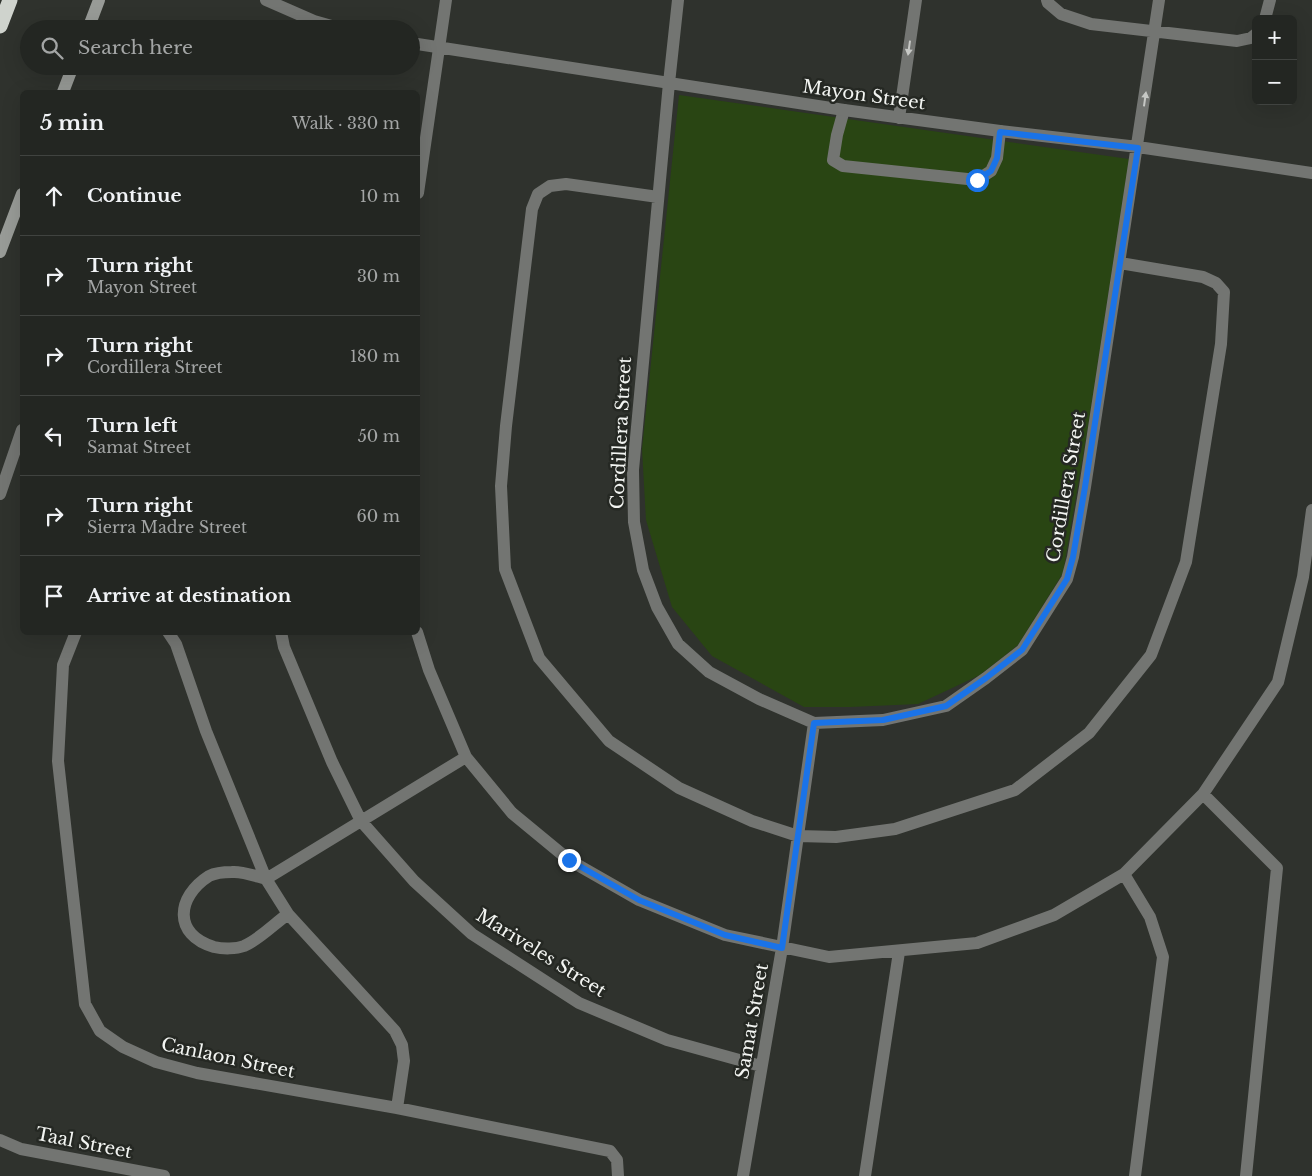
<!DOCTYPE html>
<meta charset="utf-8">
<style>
:root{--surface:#232622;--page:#2f322f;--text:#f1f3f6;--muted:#a3a5a5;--line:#404340}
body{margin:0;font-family:"Libre Baskerville",serif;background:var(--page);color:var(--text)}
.controls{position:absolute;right:15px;top:15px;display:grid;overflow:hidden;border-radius:8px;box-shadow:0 5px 20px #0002}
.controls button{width:45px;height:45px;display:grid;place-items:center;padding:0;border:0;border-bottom:1px solid var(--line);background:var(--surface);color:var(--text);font:25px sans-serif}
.stop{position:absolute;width:15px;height:15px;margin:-11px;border:4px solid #1a73e8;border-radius:50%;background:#fff}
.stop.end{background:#1a73e8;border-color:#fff;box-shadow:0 1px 5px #0008}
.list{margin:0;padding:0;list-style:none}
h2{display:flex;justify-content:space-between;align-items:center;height:65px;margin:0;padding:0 20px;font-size:21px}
h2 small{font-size:16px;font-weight:400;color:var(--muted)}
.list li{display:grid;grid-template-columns:32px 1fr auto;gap:15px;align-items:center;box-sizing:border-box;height:80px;padding:0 20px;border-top:1px solid var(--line)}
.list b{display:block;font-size:19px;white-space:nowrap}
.list p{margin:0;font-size:16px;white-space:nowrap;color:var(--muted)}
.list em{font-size:16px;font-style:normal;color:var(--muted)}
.icon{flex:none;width:28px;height:28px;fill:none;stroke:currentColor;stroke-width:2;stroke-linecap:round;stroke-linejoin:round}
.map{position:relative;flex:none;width:1312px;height:1176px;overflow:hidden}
.search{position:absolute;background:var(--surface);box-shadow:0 5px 20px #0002;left:20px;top:20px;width:400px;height:55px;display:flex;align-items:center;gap:12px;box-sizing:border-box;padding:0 18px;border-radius:28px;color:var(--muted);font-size:19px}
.panel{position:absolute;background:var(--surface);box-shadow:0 5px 20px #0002;left:20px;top:90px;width:400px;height:545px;border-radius:8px}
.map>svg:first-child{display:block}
.green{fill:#294513}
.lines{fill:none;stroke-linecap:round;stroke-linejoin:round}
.lane{stroke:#737572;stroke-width:12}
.street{stroke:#737572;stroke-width:12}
.secondary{stroke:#989b97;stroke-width:12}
.highway{stroke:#cfd3cd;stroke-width:15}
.oneway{fill:#c6c8c5}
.route{stroke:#1a73e8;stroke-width:6}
.labels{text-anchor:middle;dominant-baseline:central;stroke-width:5;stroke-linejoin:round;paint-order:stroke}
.street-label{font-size:18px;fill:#f2f4f1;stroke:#252823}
</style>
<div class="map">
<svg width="1312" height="1176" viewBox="0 0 1312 1176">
<rect width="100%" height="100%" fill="#2f322d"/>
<!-- green -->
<path class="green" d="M 679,95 L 1129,159 L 1088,427 L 1063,573 L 1018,645 L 980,675 L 918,704 L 850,707 L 804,707 L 712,656 L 672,607 L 646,520 L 642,449 Z"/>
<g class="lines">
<!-- lane -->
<path class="lane" d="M 844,110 L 837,135 L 833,160 L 843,166 L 977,180 L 991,171 L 997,158 L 1000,131"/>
<!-- street -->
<path class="street" d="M 266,0 L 314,21 L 342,29
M 678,0 L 669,83 L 633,470 L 634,522 L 643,570 L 657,607 L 678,644 L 709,672 L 759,699 L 814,723 L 883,720 L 946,706 L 986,678 L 1022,650 L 1067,579 L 1073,557 L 1085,487 L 1159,0
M 1047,0 L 1048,3 L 1061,14 L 1091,24 L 1237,41 L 1251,38 L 1256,34
M 1265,19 L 1270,0
M 411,43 L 844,110 L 1000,131 L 1138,147 L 1312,173
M 899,118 L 916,0
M 418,193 L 446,0
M 658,197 L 566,184 L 550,186 L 538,194 L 532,209 L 506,426 L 501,486 L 505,569 L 539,658 L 609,741 L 679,788 L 752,821 L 798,836 L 836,837 L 895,829 L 1015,790 L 1089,733 L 1151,655 L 1186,562 L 1221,344 L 1224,292 L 1216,283 L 1203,277 L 1120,263
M 0,494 L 22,430
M 76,632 L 63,665 L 58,761 L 85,1004 L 100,1031 L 123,1047 L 156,1062 L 197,1073 L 397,1108 L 610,1151 L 617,1160 L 618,1176
M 168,632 L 176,644 L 206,731 L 266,879 L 288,914 L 395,1031 L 402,1045 L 404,1061 L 397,1108
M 281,632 L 284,647 L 332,762 L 361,821 L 414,881 L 472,934 L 579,1003 L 667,1040 L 761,1066
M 417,632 L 429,670 L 466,757 L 512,813 L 569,860 L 639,900 L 725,935 L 829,957 L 977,943 L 1054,915 L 1124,874 L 1203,794 L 1278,682 L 1303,577 L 1312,510
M 1203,794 L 1277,868 L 1246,1176
M 1124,874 L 1150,917 L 1163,957 L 1135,1176
M 288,914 C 274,924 260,939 244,946 C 236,949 223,949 214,947 C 173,935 176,897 209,876 C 215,873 225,872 232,872 C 242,871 255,876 266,879 L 466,757
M 0,1140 L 21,1149 L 164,1176
M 743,1176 L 782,948 L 814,723
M 865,1176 L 899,952"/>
<!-- secondary -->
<path class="secondary" d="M 88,29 L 99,0
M 63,92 L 73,66
M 0,252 L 22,194"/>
<!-- highway -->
<path class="highway" d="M 0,26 L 10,0"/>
</g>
<!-- one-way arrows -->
<defs><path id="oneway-solid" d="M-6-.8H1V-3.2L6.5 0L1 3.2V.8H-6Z" transform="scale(1.25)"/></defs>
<g class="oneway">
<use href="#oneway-solid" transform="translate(909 48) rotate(98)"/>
<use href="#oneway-solid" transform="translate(1145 99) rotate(-82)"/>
</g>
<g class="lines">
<!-- route -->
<path class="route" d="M 569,860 L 639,900 L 725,935 L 782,948 L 814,723 L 883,720 L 946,706 L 986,678 L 1022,650 L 1067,579 L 1073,557 L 1085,487 L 1138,148 L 1000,132 L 997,158 L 991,171 L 977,180"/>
</g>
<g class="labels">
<!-- street labels -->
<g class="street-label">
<text transform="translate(864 95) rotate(8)">Mayon Street</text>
<text transform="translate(621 433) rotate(-87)">Cordillera Street</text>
<text transform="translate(1066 487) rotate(-80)">Cordillera Street</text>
<text transform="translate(541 953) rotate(32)">Mariveles Street</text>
<text transform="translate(752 1021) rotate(-80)">Samat Street</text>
<text transform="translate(228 1058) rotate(12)">Canlaon Street</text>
<text transform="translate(84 1143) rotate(11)">Taal Street</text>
</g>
</g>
</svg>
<div class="controls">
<button>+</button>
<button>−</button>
</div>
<div class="stop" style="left:977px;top:180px"></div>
<div class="stop end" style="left:569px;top:860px"></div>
<div class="search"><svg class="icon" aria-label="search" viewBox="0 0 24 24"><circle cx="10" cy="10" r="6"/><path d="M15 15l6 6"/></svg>Search here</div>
<section class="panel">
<h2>5 min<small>Walk · 330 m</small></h2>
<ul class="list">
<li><svg class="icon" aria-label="ahead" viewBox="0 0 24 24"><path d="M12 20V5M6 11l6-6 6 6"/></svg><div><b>Continue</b></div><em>10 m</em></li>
<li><svg class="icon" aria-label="right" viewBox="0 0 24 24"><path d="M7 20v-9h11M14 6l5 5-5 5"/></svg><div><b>Turn right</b><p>Mayon Street</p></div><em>30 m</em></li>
<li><svg class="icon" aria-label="right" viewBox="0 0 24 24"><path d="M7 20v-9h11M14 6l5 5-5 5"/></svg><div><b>Turn right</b><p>Cordillera Street</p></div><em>180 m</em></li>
<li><svg class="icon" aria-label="left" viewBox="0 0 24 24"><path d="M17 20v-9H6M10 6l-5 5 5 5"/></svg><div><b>Turn left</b><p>Samat Street</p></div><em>50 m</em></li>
<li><svg class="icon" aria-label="right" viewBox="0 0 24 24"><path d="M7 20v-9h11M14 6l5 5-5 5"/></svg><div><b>Turn right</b><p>Sierra Madre Street</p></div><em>60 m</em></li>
<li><svg class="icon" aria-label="arrive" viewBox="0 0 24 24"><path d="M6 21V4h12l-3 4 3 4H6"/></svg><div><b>Arrive at destination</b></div></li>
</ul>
</section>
</div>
